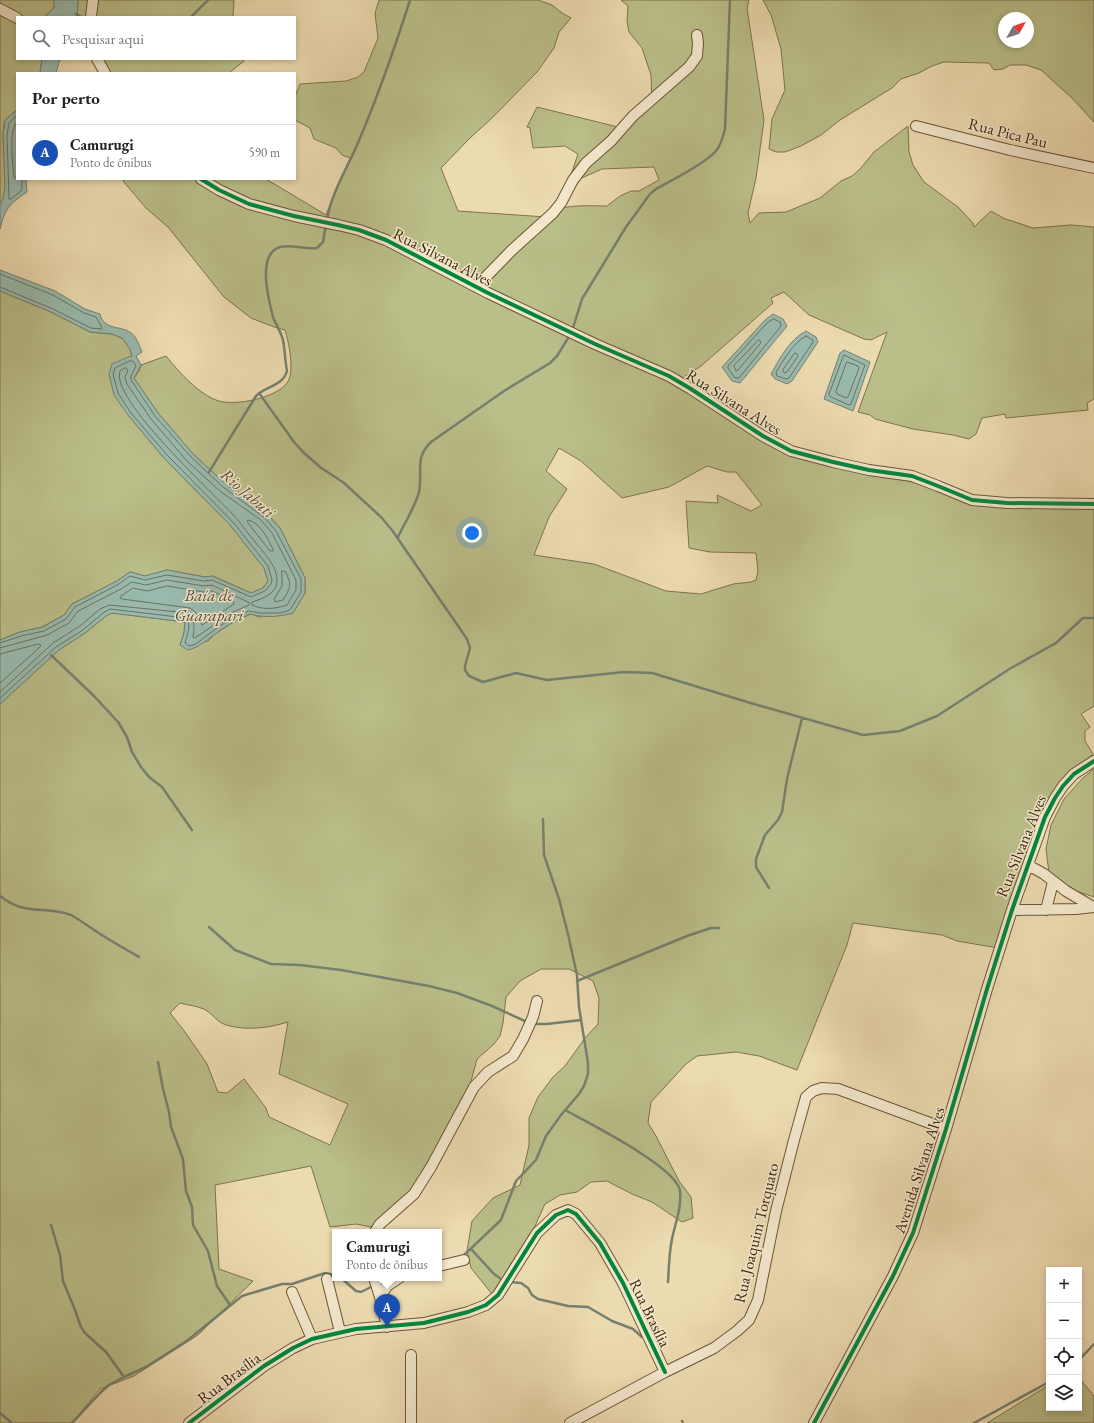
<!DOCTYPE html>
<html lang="pt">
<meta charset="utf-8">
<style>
:root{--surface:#fff;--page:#f2f2f2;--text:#222;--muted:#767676;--line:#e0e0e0;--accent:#8f2418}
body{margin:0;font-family:"EB Garamond",serif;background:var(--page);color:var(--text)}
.controls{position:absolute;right:12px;bottom:12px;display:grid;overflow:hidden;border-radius:0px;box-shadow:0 2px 6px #0003}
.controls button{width:36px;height:36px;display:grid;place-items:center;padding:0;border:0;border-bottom:1px solid var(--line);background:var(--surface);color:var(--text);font:20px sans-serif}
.compass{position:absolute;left:998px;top:12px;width:36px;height:36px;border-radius:50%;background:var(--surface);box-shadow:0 2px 6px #0003;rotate:50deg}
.you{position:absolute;left:472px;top:533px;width:14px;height:14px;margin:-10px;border:3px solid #fff;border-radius:50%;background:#1a73e8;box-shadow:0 0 0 6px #1a73e833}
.badge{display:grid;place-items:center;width:26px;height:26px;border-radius:50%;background:var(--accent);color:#fff;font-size:13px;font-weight:700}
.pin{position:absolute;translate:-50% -33px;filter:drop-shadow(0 1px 2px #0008)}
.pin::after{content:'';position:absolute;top:21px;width:14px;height:12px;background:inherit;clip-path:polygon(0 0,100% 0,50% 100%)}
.popup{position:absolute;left:332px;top:1229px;width:110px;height:52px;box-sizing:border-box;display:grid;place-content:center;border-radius:0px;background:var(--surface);filter:drop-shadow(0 1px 3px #0005);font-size:13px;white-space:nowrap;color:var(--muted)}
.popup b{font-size:15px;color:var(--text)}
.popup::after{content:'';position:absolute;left:50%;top:100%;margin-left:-8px;border:8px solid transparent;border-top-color:var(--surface)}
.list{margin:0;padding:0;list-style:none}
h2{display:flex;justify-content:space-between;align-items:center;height:52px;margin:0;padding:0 16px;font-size:17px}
h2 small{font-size:13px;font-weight:400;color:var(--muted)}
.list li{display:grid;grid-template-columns:26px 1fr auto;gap:12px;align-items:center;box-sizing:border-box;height:56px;padding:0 16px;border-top:1px solid var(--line)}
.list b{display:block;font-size:15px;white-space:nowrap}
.list p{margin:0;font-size:13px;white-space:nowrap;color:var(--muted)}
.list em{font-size:13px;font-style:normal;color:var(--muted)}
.icon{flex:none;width:22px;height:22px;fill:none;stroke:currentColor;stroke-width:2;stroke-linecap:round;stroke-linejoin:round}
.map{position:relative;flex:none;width:1094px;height:1423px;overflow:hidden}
.search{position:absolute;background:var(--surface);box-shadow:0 2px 6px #0003;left:16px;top:16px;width:280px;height:44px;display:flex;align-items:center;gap:10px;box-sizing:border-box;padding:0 14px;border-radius:0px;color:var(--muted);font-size:15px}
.panel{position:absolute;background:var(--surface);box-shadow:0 2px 6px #0003;left:16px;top:72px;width:280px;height:108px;border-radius:0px}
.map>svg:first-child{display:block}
.green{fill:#babe89;stroke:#7e734c;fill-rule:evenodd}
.water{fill:#99baae;stroke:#76806e}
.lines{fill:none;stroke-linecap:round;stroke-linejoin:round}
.shore{stroke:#6d715e;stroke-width:1}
.stream{stroke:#76806e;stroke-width:2.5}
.minor-casing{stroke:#6c5436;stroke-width:12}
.minor{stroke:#f3e7cc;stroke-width:10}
.cycleway-casing{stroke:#f3e7cc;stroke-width:6}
.cycleway{stroke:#00873e;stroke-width:4}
.labels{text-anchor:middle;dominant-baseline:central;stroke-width:3;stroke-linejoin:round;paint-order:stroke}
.street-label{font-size:16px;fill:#41280e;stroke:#f3e7cc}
.water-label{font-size:17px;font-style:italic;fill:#574c36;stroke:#f3e7cc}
</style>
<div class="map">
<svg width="1094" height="1423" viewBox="0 0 1094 1423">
<rect width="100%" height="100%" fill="#ecdab0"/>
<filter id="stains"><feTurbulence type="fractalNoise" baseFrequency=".005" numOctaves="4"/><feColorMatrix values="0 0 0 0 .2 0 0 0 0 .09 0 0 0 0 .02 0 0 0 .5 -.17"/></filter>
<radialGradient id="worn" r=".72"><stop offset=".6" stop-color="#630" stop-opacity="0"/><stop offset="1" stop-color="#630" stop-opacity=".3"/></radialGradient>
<!-- green -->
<path class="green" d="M 0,0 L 54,0 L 54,8 L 44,17 L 17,17 L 17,59 L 42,59 L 40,73 L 17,73 L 17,110 L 5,120 C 4,125 3,131 3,136 C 3,154 11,189 0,204 Z
M 78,0 L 234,0 L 233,17 L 77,17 Z
M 379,0 L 538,0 L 552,5 L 562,13 L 571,18 L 559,32 L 554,48 L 537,72 L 493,117 L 469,139 L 441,168 L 458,211 L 546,217 C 549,215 551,212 554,211 C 567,204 593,206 607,206 L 620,196 L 631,191 L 639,191 L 659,180 L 654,167 L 602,169 L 568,184 L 578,154 L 565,146 L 533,148 L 530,128 L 527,127 L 537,107 L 622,128 L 652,102 L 651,75 L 642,48 L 629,32 L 627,21 L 628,6 L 621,0 L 749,0 L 747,8 L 764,120 L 756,178 L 748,213 L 750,223 L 759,213 L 786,212 L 820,198 L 841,181 L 852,176 L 860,169 L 874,152 L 908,126 L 909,152 L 913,165 L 924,182 L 958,207 L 973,223 L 974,227 L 991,211 L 1003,218 L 1033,228 L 1071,225 L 1094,227 L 1094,399 L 1087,403 L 1088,410 L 1006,418 L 1005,414 L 982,418 L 976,434 L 969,439 L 953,435 L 913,429 L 875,419 L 870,415 L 858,412 L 887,332 L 871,340 L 864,339 L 809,315 L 784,292 L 771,298 L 773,303 L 701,366 L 684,377 L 684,382 L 762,438 L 813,458 L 945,490 L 977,503 L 1094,501 L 1094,706 L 1081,714 L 1090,727 L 1085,731 L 1085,741 L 1093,754 L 1071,773 L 1052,795 L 998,948 L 957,941 L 942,935 L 853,923 L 847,945 L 797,1070 L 759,1056 L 736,1052 L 697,1056 L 686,1064 L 651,1102 L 648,1123 L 656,1136 L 679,1181 L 691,1197 L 693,1218 L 682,1222 L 652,1202 L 632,1194 L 607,1181 L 591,1182 L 577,1192 L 560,1195 L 545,1204 L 535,1226 L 492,1294 L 471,1268 L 467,1251 L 472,1221 L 493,1198 L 520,1185 L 529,1145 L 529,1118 L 538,1097 L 553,1077 L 565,1066 L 585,1038 L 598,1024 L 599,998 L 593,981 L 569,969 L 541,969 L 520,981 L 506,997 L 503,1023 L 500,1036 L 494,1044 L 477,1059 L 469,1089 L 423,1175 L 407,1194 L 403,1205 L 392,1221 L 384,1227 L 376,1228 L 356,1224 L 330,1227 L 311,1166 L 215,1185 L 219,1269 L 253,1281 L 198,1335 L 134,1376 L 100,1389 L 72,1423 L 0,1423 L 0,704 L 59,650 L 85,633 L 106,616 L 112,613 L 185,622 L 184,633 L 180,645 L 208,641 L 215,634 L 235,621 L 251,614 L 259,617 L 293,613 L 305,593 L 305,578 L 280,528 L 268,515 L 226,484 L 194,455 L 158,413 L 134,378 L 139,371 L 141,365 L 166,356 C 179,372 199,395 219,401 C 236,406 276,398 287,383 C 295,373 289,342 285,330 L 274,327 L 251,318 L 224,297 L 168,227 L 146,208 L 123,181 L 125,179 L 266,179 L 326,215 L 350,158 L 342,155 L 336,148 L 314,139 L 310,128 L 295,120 L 295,97 L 300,84 L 346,81 L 358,77 L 364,72 L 378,38 L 375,13 ZM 559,448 L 581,461 L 622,498 L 669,487 L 707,466 L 727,472 L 736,472 L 762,505 L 751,511 L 717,495 L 718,503 L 686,501 L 689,548 L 710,552 L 756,553 L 758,571 L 756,580 L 751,582 L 733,584 L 701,594 L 666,591 L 594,564 L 534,555 L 549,517 L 567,489 L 546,471 ZM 180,1003 C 187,1005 197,1006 204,1009 C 212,1013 217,1022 226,1025 C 246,1031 269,1028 288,1022 L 279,1074 L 348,1104 L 330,1145 L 269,1117 L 266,1108 L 244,1079 L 227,1093 L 218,1092 L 207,1064 L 185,1032 L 170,1013 Z
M 763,0 L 1094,0 L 1094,122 L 1072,98 L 1041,70 L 1026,65 L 1010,65 L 1003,69 L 994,70 L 989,63 L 944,62 L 932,66 L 919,73 L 901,79 L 892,88 L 840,120 L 821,135 L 801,146 L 785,152 L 776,152 L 769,149 L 772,119 L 785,90 L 781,49 L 771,15 ZM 1004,18 L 1028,18 L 1028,42 L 1004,42 Z
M 93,59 L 243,59 L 244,61 L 229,73 L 102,73 Z
M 0,291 L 51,312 L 90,332 L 112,334 L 122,338 L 130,349 L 132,357 L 128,415 L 164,458 L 230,525 L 264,568 L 268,581 L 263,588 L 251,593 L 213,576 L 205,577 L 167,570 L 145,576 L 130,572 L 117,581 L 72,604 L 64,615 L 42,627 L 20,632 L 0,640 Z
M 1094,769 L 1094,897 L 1082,893 L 1060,887 L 1049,873 L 1046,849 L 1051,825 L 1064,799 L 1083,778 Z
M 1079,1378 L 1094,1396 L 1094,1423 L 987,1423 L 1049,1385 L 1049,1408 L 1079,1408 Z"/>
<!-- water -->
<path class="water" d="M 54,0 L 78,0 L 77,17 L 44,17 L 54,8 Z
M 42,59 L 60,59 L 56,73 L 40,73 Z
M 17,110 L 17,179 L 26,179 L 27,192 C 9,204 5,209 0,229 L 0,204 L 3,199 L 5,187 L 3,135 L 5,120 Z
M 0,270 L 55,291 L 85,309 L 100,314 C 104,331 121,325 131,333 C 137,337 139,346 142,352 L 136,356 L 141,365 L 134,378 L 158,413 L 194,455 L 226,484 L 268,515 L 280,528 L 305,578 L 305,593 L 293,613 C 279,617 265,618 250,614 C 239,619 225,626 215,634 C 205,642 199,647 188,650 L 180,645 L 184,633 L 185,622 L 112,613 L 106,616 L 85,633 L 59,650 L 0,704 L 0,640 L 20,632 L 43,627 L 64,615 L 72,604 L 117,581 L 130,572 L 145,576 L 167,570 L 205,577 L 212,576 L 251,593 L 263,588 L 268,581 L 264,568 L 230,525 L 164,458 L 128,415 L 114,395 L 109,374 L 112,364 L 128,357 L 132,356 L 130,349 L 122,338 L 112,334 L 90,332 L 51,312 L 0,291 Z
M 773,314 L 783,319 L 787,326 L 740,383 L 732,381 L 722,367 L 765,320 Z
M 806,331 L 816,337 L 818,342 L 792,381 L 787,384 L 775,379 L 771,374 C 780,358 789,340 806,331 Z
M 844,350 L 870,362 L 853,411 L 824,399 L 840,353 Z"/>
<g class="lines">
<!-- shore -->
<path class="shore" d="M 17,115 L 9,123 L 7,135 L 9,199 L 11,199 L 22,190 L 22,179
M 17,122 C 8,130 13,164 14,177 L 15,178 L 17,178
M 0,274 L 53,295 L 84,313 L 96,317 L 102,328 L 101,329 L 91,328 L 53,309 L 0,287
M 774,319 L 780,322 L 781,326 L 739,378 L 735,378 L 728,368 L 728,366 L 767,323 Z
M 806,336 L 813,340 L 813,342 L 789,378 L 786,379 L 777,376 L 776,372 C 783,361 794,342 806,336 Z
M 759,340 L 761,342 L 760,344 L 738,370 L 736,371 L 734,366 Z
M 795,353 L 797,354 L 798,356 L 787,372 L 784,373 L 783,370 Z
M 844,355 L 865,365 L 851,404 L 849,405 L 831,397 L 829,395 Z
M 847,362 L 858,366 L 859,368 L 848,397 L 846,398 L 837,394 L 836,392 Z
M 126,368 L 128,370 L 125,377 L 127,384 L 151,419 L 187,461 L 220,491 L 262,521 L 272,533 L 296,580 L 296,590 L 287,605 C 276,609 262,610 252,605 L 252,602 C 262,599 276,594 277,582 C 278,567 264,553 255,542 C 249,535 243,526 237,519 C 216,495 109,399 120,371 Z
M 248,520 C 260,522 268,539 273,549 L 273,551 L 270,551 L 248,523 Z
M 282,571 L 285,571 C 292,585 291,587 283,600 L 275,602 L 274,599 L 282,586 Z
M 167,586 L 203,592 L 212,591 L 233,601 L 234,604 L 202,625 C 197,618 199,613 190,608 L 122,599 L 120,598 L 121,596 L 133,588 L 147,591 Z
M 0,643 L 21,636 L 44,631 L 66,619 L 75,607 L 119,584 L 130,576 L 145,580 L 167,575 L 204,581 L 212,580 L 251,597 L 265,591 L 271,584 L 272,580 L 268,566 L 233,522 L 167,455 L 131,413 L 118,393 L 113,374 L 115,368 L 129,361 L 133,361 L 136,366 L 131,376 L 131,380 L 155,416 L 191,457 L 223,487 L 265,518 L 276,531 L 301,579 L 301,592 L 290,610 L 280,613 L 260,613 L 249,611 L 233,617 L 213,631 L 196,644 L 189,646 L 185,643 C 187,635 192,625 186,618 L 110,609 L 103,613 L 83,630 L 56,647 L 0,698
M 0,648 L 47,635 L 69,623 L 78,611 L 121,589 L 132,582 L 146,585 L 167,580 L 204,586 L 212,585 L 250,603 L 249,605 L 231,613 L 195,638 L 193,637 C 194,628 196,619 188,613 L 109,605 L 100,609 L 80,626 L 53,643 L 0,692
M 0,654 L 38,644 L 41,645 L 40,647 L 0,683"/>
<!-- stream -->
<path class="stream" d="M 76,14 L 82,17
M 191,17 L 208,0
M 327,220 C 331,192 350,164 360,138 C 379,93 395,47 410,0
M 572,331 L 582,299 L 626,227 L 650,194 L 656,189 C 672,180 703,165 715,152 C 721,146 723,137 725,129 L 730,0
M 259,393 L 294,442 L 303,452 L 320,467 L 344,483 L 381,517 L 392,530 L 467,639 L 470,648 L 465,666 L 465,670 L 469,676 L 483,682 L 516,673 L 547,680 L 624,672 L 652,673 L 754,704 L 863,735 L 900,731 L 937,716 L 1011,668 L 1056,643 L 1083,618 L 1094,618
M 209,472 L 256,396 C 266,386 283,386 287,371 C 285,361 285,350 283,340 C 281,332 276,325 273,317 C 269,301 256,254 280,247 C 292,244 305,250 317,248 L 323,242 L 326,225
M 398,537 C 404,524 415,507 419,492 C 423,472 414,458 431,442 L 504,391 L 550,363 L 557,356 L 570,335
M 51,655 L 94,696 L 118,722 L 127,737 L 132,752 L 141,767 L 149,777 L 162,787 L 192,830
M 769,888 L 756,867 L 756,859 L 765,835 L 778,820 L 782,812 L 787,779 L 802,718
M 0,896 C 26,917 45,905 71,915 C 80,920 88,926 97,932 C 111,941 125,949 139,957
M 209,927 L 235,950 L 271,964 L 300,965 L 341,970 L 429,986 L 457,993 L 492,1006 L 527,1022
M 577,981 L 687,936 L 711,928 L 719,928
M 534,1024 L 547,1024 L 581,1020
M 158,1062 L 163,1089 L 169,1112 L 171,1127 L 183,1159 L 185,1181 L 186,1191 L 192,1207 L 193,1225 L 208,1251 L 217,1286 L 230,1305
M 565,1110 C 588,1123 677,1167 680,1191 C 682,1207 675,1224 672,1239 C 669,1253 669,1267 668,1282
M 51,1225 L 60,1255 L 63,1281 L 75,1310 L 81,1327 L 85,1333 L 106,1352 L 124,1377
M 471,1249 L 494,1274 L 504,1281
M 463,1256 L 501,1220 L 516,1181 L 536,1160 L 546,1136 L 561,1115 L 579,1094 L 584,1086 L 588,1074 L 588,1063 L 579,1007 L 577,975 L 568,934 L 559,899 L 544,855 L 543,819
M 341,1278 L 356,1291 L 361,1292 L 373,1286
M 510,1282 L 521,1283 L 528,1288 L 532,1295 L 538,1299 L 568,1306 L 588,1307 L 612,1321 L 633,1329 L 642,1337
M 1079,1360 L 1094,1344
M 0,1413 L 12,1423
M 682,1421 L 683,1423
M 72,1423 L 101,1392 L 109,1385 L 124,1377 L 146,1367 L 188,1340 L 242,1296 L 282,1284 L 292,1284 L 325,1273 L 335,1275
M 974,1423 L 1049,1382"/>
<!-- minor casing -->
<g class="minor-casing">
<path id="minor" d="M 0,9 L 17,18
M 91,17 L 93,0
M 97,59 L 105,73
M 916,126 L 1010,150 L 1094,168
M 201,179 L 219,190 L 249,204 L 294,216 L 338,225 L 359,230 L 386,240 L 488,293 L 595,344 L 669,376 L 691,389 L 763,436 L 791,451 L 833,462 L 869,470 L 912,476 L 938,486 L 972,500 L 1007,503 L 1094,504
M 476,287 L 512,250 L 553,213 L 561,203 L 573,180 L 586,163 L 611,141 L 633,116 L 689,67 L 697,56 L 698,43 L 697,35
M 1028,865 L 1044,874 L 1066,891 L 1093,907
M 1012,910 L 1076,909 L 1094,907
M 1046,910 L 1053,882
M 375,1232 L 380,1224 L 414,1194 L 431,1167 L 474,1087 L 488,1072 L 513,1056 L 523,1039 L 533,1017 L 537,1001
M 439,1266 L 464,1260
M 374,1278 L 380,1297 L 387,1327
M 327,1279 L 340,1332
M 292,1292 L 312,1339
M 380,1297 L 387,1286 L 399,1278
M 189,1423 L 264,1366 L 293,1348 L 312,1339 L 356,1329 L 424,1323 L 468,1312 L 486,1305 L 498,1295 L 537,1233 L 556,1215 L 568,1210 L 576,1214 L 600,1243 L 623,1283 L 665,1372
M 411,1423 L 411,1355
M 570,1423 L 665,1372 L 714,1348 L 737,1331 L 749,1320 L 758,1300 L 776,1211 L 794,1140 L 806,1097 L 813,1091 L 822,1088 L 838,1089 L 946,1129
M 814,1423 L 893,1276 L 913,1233 L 946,1129 L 987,989 L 1012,910 L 1045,817 L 1055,798 L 1063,786 L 1074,774 L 1094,761"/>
</g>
<!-- minor -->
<use href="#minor" class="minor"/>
<!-- cycleway casing -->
<g class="cycleway-casing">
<path id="cycleway" d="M 201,179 L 219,190 L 249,204 L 294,216 L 338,225 L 359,230 L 386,240 L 488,293 L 595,344 L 669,376 L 691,389 L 763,436 L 791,451 L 833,462 L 869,470 L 912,476 L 938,486 L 972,500 L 1007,503 L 1094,504
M 189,1423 L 264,1366 L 293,1348 L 312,1339 L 356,1329 L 424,1323 L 468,1312 L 486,1305 L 498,1295 L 537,1233 L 556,1215 L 568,1210 L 576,1214 L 600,1243 L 623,1283 L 665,1372
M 814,1423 L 893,1276 L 913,1233 L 946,1129 L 987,989 L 1012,910 L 1045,817 L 1055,798 L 1063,786 L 1074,774 L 1094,761"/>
</g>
<!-- cycleway -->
<use href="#cycleway" class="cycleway"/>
</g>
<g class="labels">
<!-- street labels -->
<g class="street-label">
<text transform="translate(1008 133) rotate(14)">Rua Pica Pau</text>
<text transform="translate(443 257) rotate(27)">Rua Silvana Alves</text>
<text transform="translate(734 402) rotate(32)">Rua Silvana Alves</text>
<text transform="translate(1021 846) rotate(-68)">Rua Silvana Alves</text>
<text transform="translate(919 1170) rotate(-72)">Avenida Silvana Alves</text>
<text transform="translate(756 1233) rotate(-76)">Rua Joaquim Torquato</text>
<text transform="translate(650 1313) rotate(64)">Rua Brasília</text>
<text transform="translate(229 1378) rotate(-37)">Rua Brasília</text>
</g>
<!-- water labels -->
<g class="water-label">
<text transform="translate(248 493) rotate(41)">Rio Jabuti</text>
<text x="209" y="595">Baía de<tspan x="209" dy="20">Guarapari</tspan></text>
</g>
</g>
<rect width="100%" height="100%" filter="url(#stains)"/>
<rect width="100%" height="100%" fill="url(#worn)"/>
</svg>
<div class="controls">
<button>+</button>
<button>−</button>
<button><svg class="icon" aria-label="locate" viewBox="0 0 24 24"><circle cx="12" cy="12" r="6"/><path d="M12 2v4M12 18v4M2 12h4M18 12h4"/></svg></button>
<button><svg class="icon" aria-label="layers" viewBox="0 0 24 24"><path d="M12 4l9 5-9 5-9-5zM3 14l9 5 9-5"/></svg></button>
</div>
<svg class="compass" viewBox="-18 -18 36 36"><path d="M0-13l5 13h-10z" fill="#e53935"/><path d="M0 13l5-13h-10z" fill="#767676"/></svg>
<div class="you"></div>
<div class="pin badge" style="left:387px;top:1327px;background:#1a4fb4">A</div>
<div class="popup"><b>Camurugi</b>Ponto de ônibus</div>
<div class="search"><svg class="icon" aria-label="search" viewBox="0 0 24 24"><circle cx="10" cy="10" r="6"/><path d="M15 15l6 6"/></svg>Pesquisar aqui</div>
<section class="panel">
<h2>Por perto<small></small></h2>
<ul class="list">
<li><span class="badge" style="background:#1a4fb4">A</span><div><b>Camurugi</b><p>Ponto de ônibus</p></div><em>590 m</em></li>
</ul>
</section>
</div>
